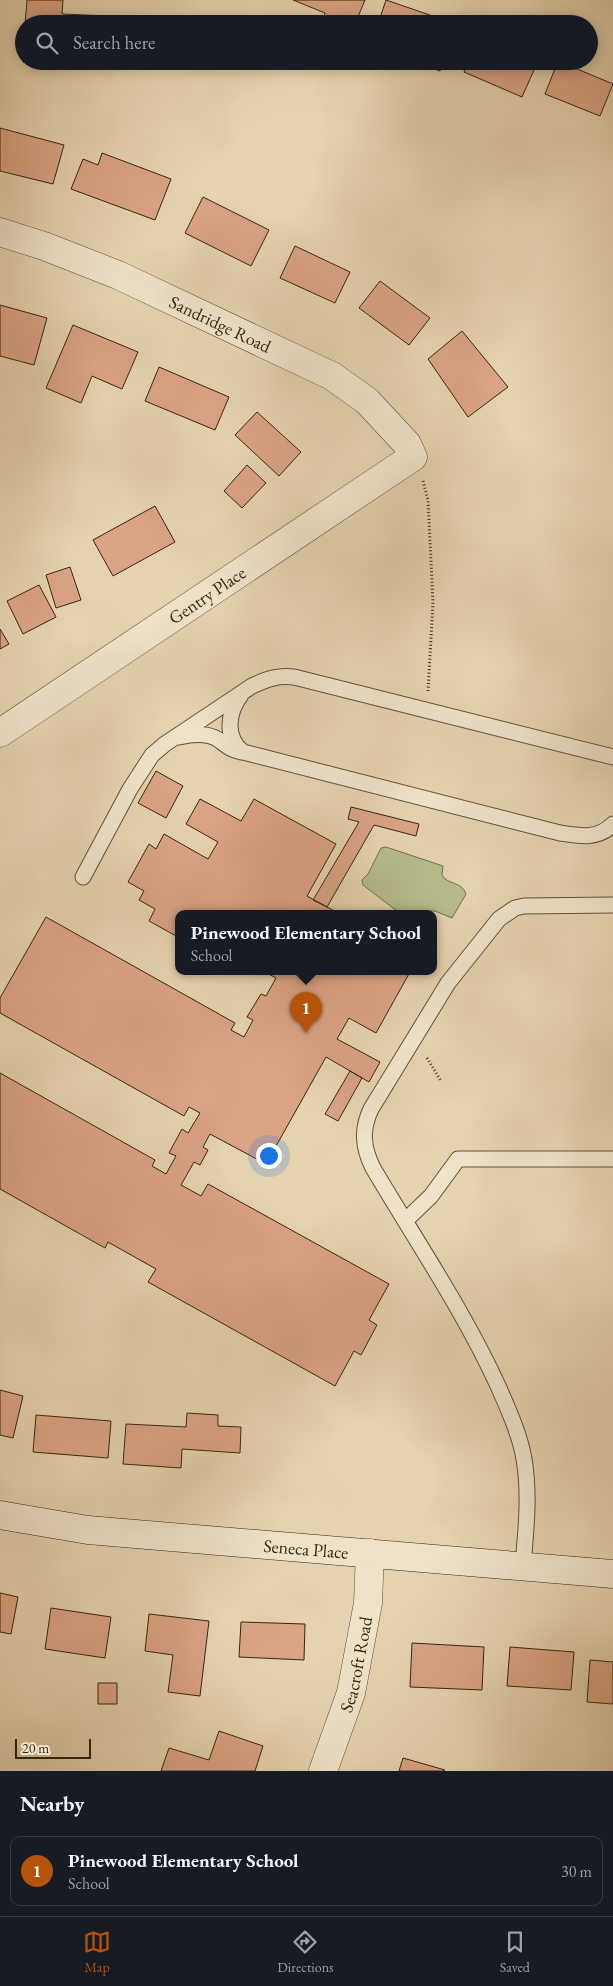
<!DOCTYPE html>
<style>
:root{--surface:#171b24;--page:#242831;--text:#f1f3f6;--muted:#9ea1a6;--line:#363941;--accent:#b45309}
body{margin:0;font-family:"EB Garamond",serif;background:var(--page);color:var(--text)}
.scale{position:absolute;left:15px;bottom:12px;width:76px;box-sizing:border-box;padding-left:5px;border:2px solid #362611;border-top:0;font-size:14px;line-height:18px;white-space:nowrap;color:#362611;-webkit-text-stroke:4px #eee2ca;paint-order:stroke}
.you{position:absolute;left:268px;top:1155px;width:18px;height:18px;margin:-12px;border:4px solid #fff;border-radius:50%;background:#1a73e8;box-shadow:0 0 0 8px #1a73e833}
.badge{display:grid;place-items:center;width:32px;height:32px;border-radius:50%;background:var(--accent);color:#fff;font-size:16px;font-weight:700}
.pin{position:absolute;translate:-50% -41px;filter:drop-shadow(0 1px 2px #0008)}
.pin::after{content:'';position:absolute;top:26px;width:18px;height:15px;background:inherit;clip-path:polygon(0 0,100% 0,50% 100%)}
.popup{position:absolute;left:175px;top:910px;width:262px;height:65px;box-sizing:border-box;display:grid;place-content:center;border-radius:10px;background:var(--surface);filter:drop-shadow(0 1px 4px #0005);font-size:16px;white-space:nowrap;color:var(--muted)}
.popup b{font-size:19px;color:var(--text)}
.popup::after{content:'';position:absolute;left:50%;top:100%;margin-left:-10px;border:10px solid transparent;border-top-color:var(--surface)}
.list{margin:0;padding:0;list-style:none}
h2{display:flex;justify-content:space-between;align-items:center;height:65px;margin:0;padding:0 20px;font-size:21px}
h2 small{font-size:16px;font-weight:400;color:var(--muted)}
.list li{display:grid;grid-template-columns:32px 1fr auto;gap:15px;align-items:center;box-sizing:border-box;height:70px;margin:0 10px 10px;padding:0 10px;border:1px solid var(--line);border-radius:10px}
.list b{display:block;font-size:19px;white-space:nowrap}
.list p{margin:0;font-size:16px;white-space:nowrap;color:var(--muted)}
.list em{font-size:16px;font-style:normal;color:var(--muted)}
.icon{flex:none;width:28px;height:28px;fill:none;stroke:currentColor;stroke-width:2;stroke-linecap:round;stroke-linejoin:round}
.map{position:relative;flex:none;width:613px;height:1771px;overflow:hidden}
.search{position:absolute;background:var(--surface);box-shadow:0 2px 12px #0003;left:15px;right:15px;top:15px;height:55px;display:flex;align-items:center;gap:12px;box-sizing:border-box;padding:0 18px;border-radius:28px;color:var(--muted);font-size:19px}
.sheet{height:145px;background:var(--surface)}
nav{display:flex;justify-content:space-around;align-items:center;box-sizing:border-box;height:70px;border-top:1px solid var(--line);background:var(--surface);font-size:14px;color:var(--muted)}
nav a{display:grid;justify-items:center;gap:2px}
nav .on{color:var(--accent)}
.map>svg:first-child{display:block}
.green{fill:#b5bb8a;stroke:#76704e}
.building{fill:#daa384;stroke:#362611}
.lines{fill:none;stroke-linecap:round;stroke-linejoin:round}
.lane-casing{stroke:#625138;stroke-width:17}
.street-casing{stroke:#625138;stroke-width:29}
.secondary-casing{stroke:#362611;stroke-width:29}
.path{stroke:#362611;stroke-width:3;stroke-dasharray:1 2.5;stroke-linecap:butt}
.lane{stroke:#eee2ca;stroke-width:15}
.street{stroke:#eee2ca;stroke-width:28}
.secondary{stroke:#eee2ca;stroke-width:28}
.labels{text-anchor:middle;dominant-baseline:central;stroke-width:4;stroke-linejoin:round;paint-order:stroke}
.street-label{font-size:18px;fill:#362611;stroke:#eee2ca}
</style>
<div class="map">
<svg width="613" height="1771" viewBox="0 0 613 1771">
<rect width="100%" height="100%" fill="#e5d2ae"/>
<filter id="stains"><feTurbulence type="fractalNoise" baseFrequency=".004" numOctaves="4"/><feColorMatrix values="0 0 0 0 .2 0 0 0 0 .09 0 0 0 0 .02 0 0 0 .5 -.17"/></filter>
<radialGradient id="worn" r=".72"><stop offset=".6" stop-color="#630" stop-opacity="0"/><stop offset="1" stop-color="#630" stop-opacity=".3"/></radialGradient>
<!-- green -->
<path class="green" d="M 386,847 L 443,866 L 442,875 C 447,885 462,881 466,894 L 452,918 L 435,911 L 397,911 L 363,885 L 362,880 L 368,874 L 381,848 Z"/>
<!-- building -->
<path class="building" d="M 27,0 L 63,0 L 62,14 L 110,16 L 109,24 L 25,24 Z
M 293,0 L 365,0 L 355,24 L 321,24 L 325,13 Z
M 386,0 L 456,24 L 378,24 Z
M 24,55 L 24,61 L 59,61 L 59,64 L 23,62 Z
M 412,61 L 444,61 L 440,71 Z
M 468,61 L 538,61 L 522,97 L 464,72 Z
M 558,61 L 613,84 L 600,116 L 545,94 Z
M 0,128 L 64,145 L 53,184 L 0,171 Z
M 102,153 L 171,179 L 155,220 L 71,189 L 83,159 L 98,165 Z
M 203,197 L 269,230 L 251,266 L 185,233 Z
M 295,246 L 350,272 L 335,303 L 280,278 Z
M 380,281 L 430,318 L 409,345 L 359,308 Z
M 0,305 L 47,318 L 34,365 L 0,356 Z
M 73,325 L 138,352 L 122,389 L 92,376 L 81,403 L 46,388 Z
M 462,331 L 508,387 L 468,417 L 428,359 Z
M 159,367 L 229,397 L 215,430 L 145,401 Z
M 257,412 L 301,452 L 279,476 L 235,435 Z
M 247,465 L 266,483 L 242,508 L 224,491 Z
M 155,506 L 175,542 L 113,576 L 93,540 Z
M 70,567 L 81,600 L 56,608 L 46,575 Z
M 39,585 L 56,617 L 23,634 L 7,601 Z
M 0,629 L 9,644 L 0,649 Z
M 156,771 L 183,786 L 166,818 L 138,803 Z
M 200,799 L 241,821 L 254,799 L 336,844 L 307,896 L 340,914 L 178,914 L 178,937 L 149,921 L 155,909 L 139,900 L 144,891 L 128,882 L 149,844 L 156,849 L 164,834 L 208,859 L 218,842 L 186,824 Z
M 351,807 L 419,824 L 416,836 L 374,825 L 327,907 L 313,900 L 359,822 L 348,819 Z
M 46,917 L 235,1023 L 231,1030 L 244,1037 L 253,1020 L 247,1017 L 261,994 L 266,996 L 276,978 L 265,972 L 410,972 L 376,1033 L 349,1018 L 337,1039 L 380,1062 L 369,1082 L 326,1057 L 266,1164 L 210,1134 L 203,1147 L 208,1150 L 200,1165 L 194,1162 L 181,1185 L 201,1196 L 208,1184 L 389,1284 L 369,1320 L 377,1325 L 361,1355 L 354,1351 L 335,1386 L 148,1282 L 156,1269 L 108,1242 L 105,1248 L 0,1189 L 0,1073 L 155,1160 L 152,1166 L 166,1174 L 176,1156 L 169,1153 L 182,1129 L 188,1133 L 200,1113 L 189,1107 L 184,1116 L 0,1013 L 0,998 Z
M 350,1071 L 362,1078 L 338,1121 L 325,1114 Z
M 0,1390 L 23,1396 L 13,1438 L 0,1435 Z
M 187,1413 L 218,1415 L 218,1426 L 241,1427 L 240,1453 L 182,1449 L 181,1468 L 123,1464 L 126,1424 L 186,1427 Z
M 36,1415 L 111,1421 L 108,1458 L 33,1452 Z
M 0,1593 L 18,1597 L 11,1634 L 0,1632 Z
M 51,1608 L 111,1617 L 105,1658 L 45,1649 Z
M 149,1614 L 209,1621 L 200,1696 L 168,1692 L 173,1655 L 145,1651 Z
M 241,1622 L 305,1624 L 304,1660 L 239,1657 Z
M 412,1643 L 484,1647 L 482,1690 L 410,1687 Z
M 510,1647 L 574,1652 L 571,1690 L 507,1686 Z
M 590,1660 L 613,1662 L 613,1704 L 587,1702 Z
M 98,1683 L 117,1683 L 117,1704 L 98,1704 Z
M 219,1731 L 263,1746 L 255,1771 L 161,1771 L 169,1748 L 209,1760 Z
M 403,1758 L 445,1770 L 444,1771 L 399,1771 Z"/>
<g class="lines">
<!-- lane casing -->
<g class="lane-casing">
<path id="lane" d="M 241,695 C 228,712 224,737 243,752 L 560,833 C 579,836 598,840 613,824
M 179,737 C 192,734 207,732 219,740 C 227,746 231,750 241,752
M 83,877 L 130,789 L 152,755 L 165,744 L 252,686 C 267,679 278,675 294,677 L 613,757
M 405,1221 L 431,1196 L 458,1159 L 613,1159
M 523,1565 C 526,1530 530,1494 524,1459 C 520,1435 509,1411 499,1388 C 464,1311 416,1241 373,1168 C 363,1148 361,1130 371,1109 L 448,983 L 499,919 L 515,908 L 524,906 L 613,905"/>
</g>
<!-- street casing -->
<g class="street-casing">
<g id="street">
<path id="s1" d="M 0,232 L 44,246 L 118,275 L 332,376 L 367,401 L 407,444 L 413,457 L 0,733"/>
<path id="s2" d="M 323,1771 L 351,1693 L 368,1603 L 370,1553"/>
</g>
</g>
<!-- secondary casing -->
<g class="secondary-casing">
<g id="secondary">
<path id="s3" d="M 0,1515 L 88,1530 L 613,1574"/>
</g>
</g>
<!-- path -->
<path class="path" d="M 423,481 L 428,500 L 433,603 L 428,691
M 427,1058 L 441,1081"/>
<!-- lane -->
<use href="#lane" class="lane"/>
<!-- street -->
<use href="#street" class="street"/>
<!-- secondary -->
<use href="#secondary" class="secondary"/>
</g>
<g class="labels">
<!-- street labels -->
<g class="street-label">
<text stroke="none"><textPath href="#s1" startOffset="239">Sandridge Road</textPath></text>
<text transform="translate(207 595) rotate(-34)">Gentry Place</text>
<text stroke="none"><textPath href="#s3" startOffset="308">Seneca Place</textPath></text>
<text stroke="none"><textPath href="#s2" startOffset="112">Seacroft Road</textPath></text>
</g>
</g>
<rect width="100%" height="100%" filter="url(#stains)"/>
<rect width="100%" height="100%" fill="url(#worn)"/>
</svg>
<div class="scale">20 m</div>
<div class="you"></div>
<div class="pin badge" style="left:306px;top:1033px">1</div>
<div class="popup"><b>Pinewood Elementary School</b>School</div>
<div class="search"><svg class="icon" aria-label="search" viewBox="0 0 24 24"><circle cx="10" cy="10" r="6"/><path d="M15 15l6 6"/></svg>Search here</div>
</div>
<section class="sheet">
<h2>Nearby<small></small></h2>
<ul class="list">
<li><span class="badge">1</span><div><b>Pinewood Elementary School</b><p>School</p></div><em>30 m</em></li>
</ul>
</section>
<nav>
<a class="on"><svg class="icon" aria-label="map" viewBox="0 0 24 24"><path d="M3 6l6-2 6 2 6-2v14l-6 2-6-2-6 2zM9 4v14M15 6v14"/></svg>Map</a>
<a><svg class="icon" aria-label="directions" viewBox="0 0 24 24"><path d="M12 3l9 9-9 9-9-9zM9 14v-3h6M13 9l2 2-2 2"/></svg>Directions</a>
<a><svg class="icon" aria-label="saved" viewBox="0 0 24 24"><path d="M7 4h10v16l-5-4-5 4z"/></svg>Saved</a>
</nav>
